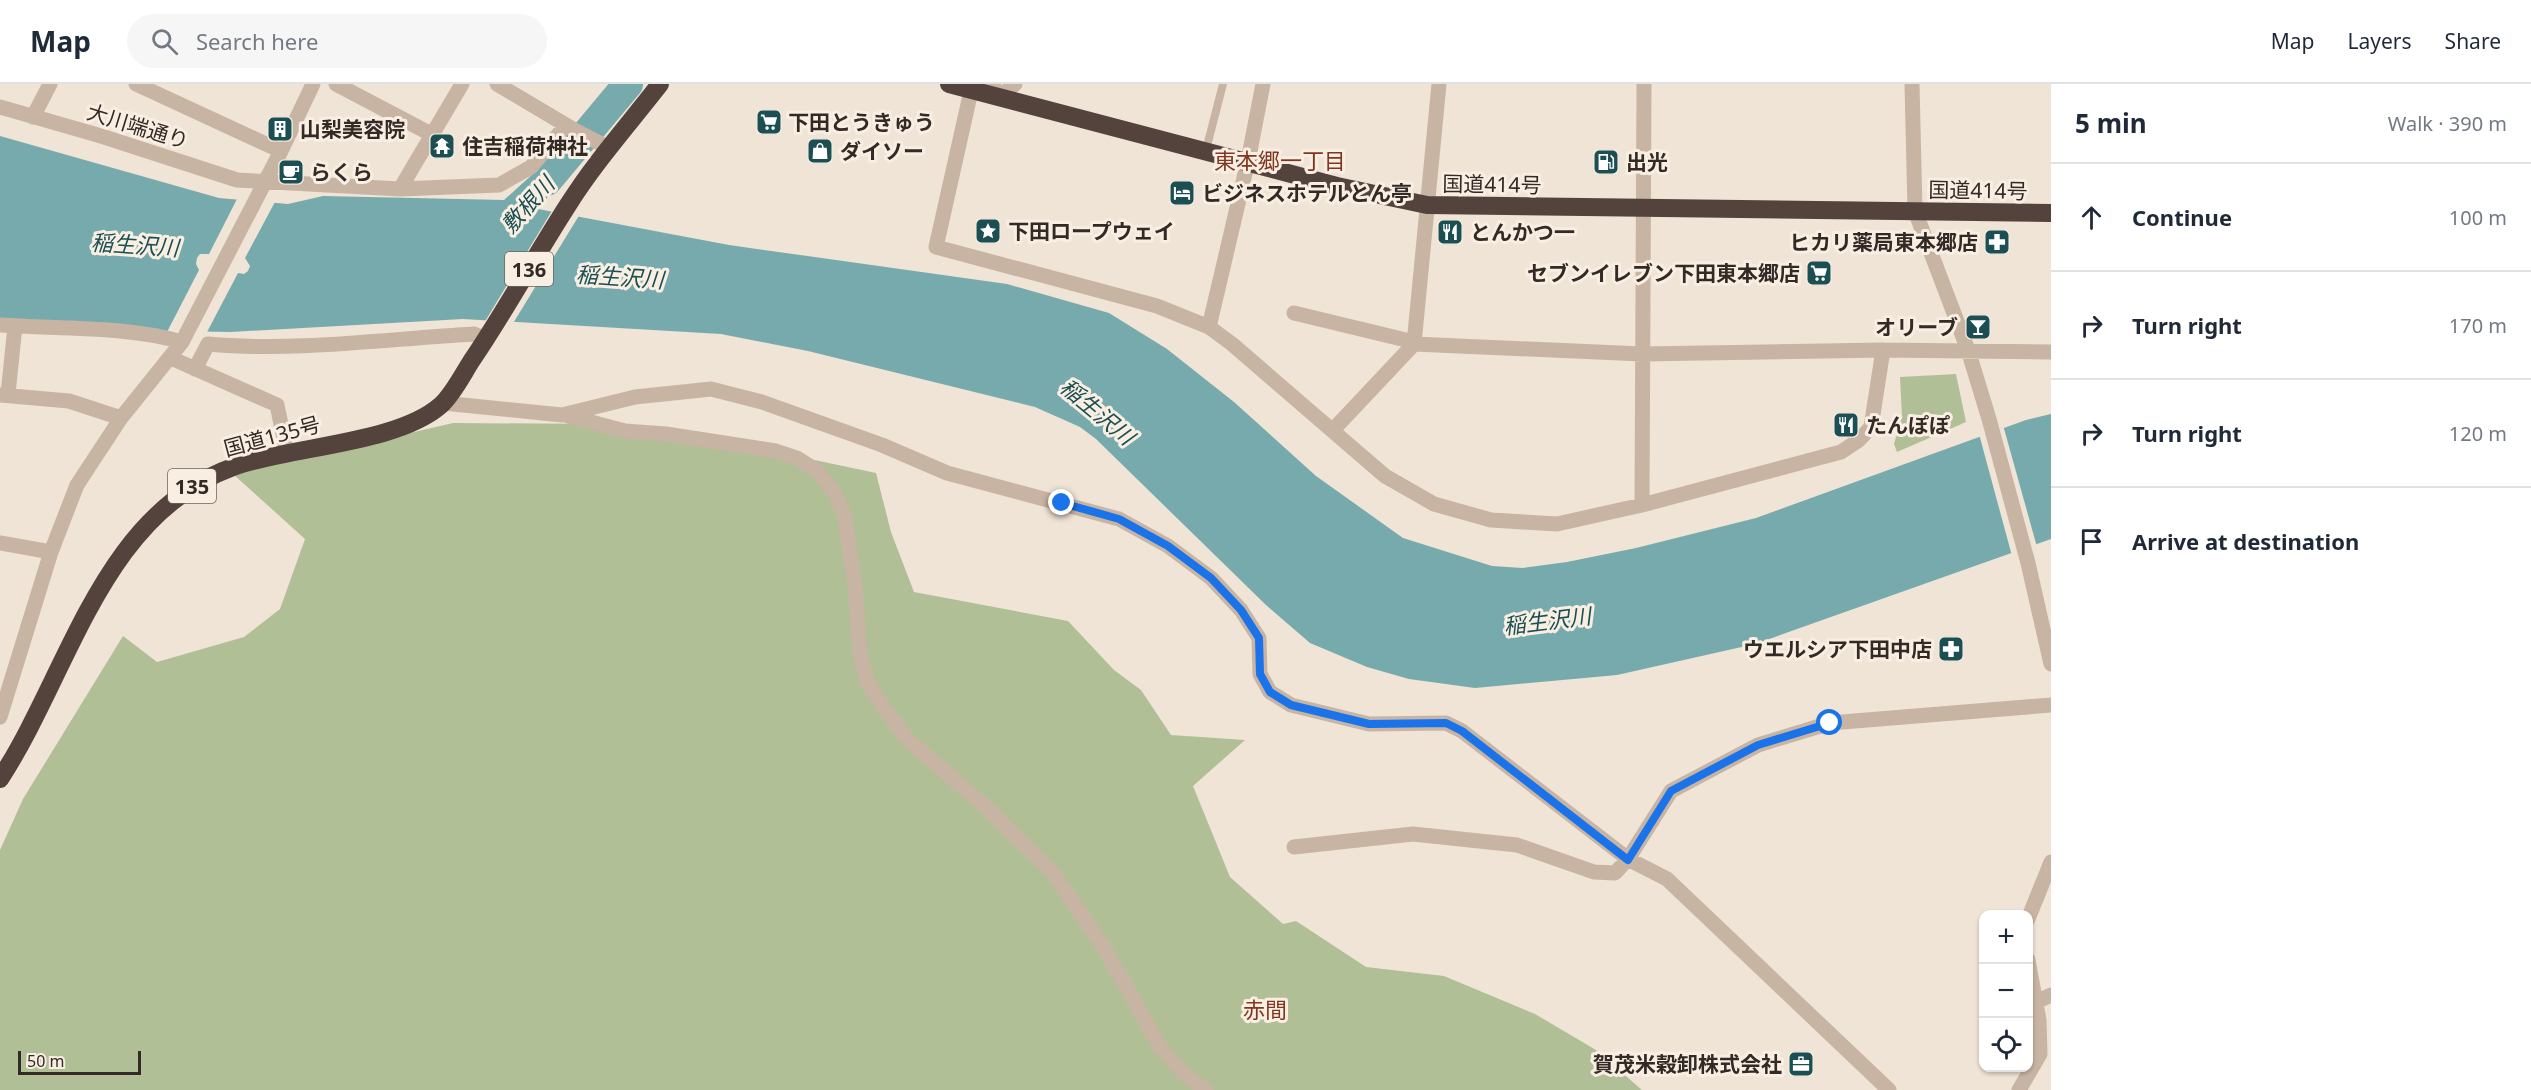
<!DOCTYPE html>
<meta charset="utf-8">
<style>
:root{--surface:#fff;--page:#f6f6f7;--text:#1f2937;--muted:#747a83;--line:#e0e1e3}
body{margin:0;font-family:"Noto Sans","Noto Sans JP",sans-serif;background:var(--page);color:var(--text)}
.controls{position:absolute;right:18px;bottom:18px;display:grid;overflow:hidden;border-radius:12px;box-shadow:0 2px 4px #0004}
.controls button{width:54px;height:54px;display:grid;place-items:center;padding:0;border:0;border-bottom:2px solid var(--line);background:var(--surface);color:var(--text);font:30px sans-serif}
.scale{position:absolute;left:18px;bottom:15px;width:123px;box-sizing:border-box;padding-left:6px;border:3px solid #332925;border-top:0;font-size:16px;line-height:21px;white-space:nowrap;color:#332925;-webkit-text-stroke:4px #f8eee2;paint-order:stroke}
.stop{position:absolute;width:18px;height:18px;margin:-14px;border:4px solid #1a73e8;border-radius:50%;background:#fff}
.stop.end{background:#1a73e8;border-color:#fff;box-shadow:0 2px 6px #0008}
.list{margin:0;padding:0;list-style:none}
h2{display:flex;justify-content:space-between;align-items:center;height:78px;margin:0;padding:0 24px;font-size:26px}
h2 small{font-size:20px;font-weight:400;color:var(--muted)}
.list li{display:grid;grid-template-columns:39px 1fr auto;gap:18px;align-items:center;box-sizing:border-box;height:108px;padding:0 24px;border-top:2px solid var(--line)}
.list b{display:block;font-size:22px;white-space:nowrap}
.list em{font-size:20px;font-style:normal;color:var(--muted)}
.icon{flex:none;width:33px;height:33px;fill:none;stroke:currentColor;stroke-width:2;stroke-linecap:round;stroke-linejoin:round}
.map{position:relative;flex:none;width:2051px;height:1006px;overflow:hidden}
header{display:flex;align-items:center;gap:36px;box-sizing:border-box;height:84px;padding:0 30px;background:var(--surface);border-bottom:2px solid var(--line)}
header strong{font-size:28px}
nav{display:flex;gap:33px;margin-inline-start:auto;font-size:21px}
.search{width:420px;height:54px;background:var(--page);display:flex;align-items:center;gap:15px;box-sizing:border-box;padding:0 21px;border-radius:33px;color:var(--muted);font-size:22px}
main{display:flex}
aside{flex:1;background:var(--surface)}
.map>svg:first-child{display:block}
.green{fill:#b1bf97}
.water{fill:#76aaad}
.pier{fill:#f0e4d6}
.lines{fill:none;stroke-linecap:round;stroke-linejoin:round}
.river{stroke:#76aaad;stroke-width:30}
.lane{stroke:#c8b4a3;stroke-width:8}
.street{stroke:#c8b4a3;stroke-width:15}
.highway{stroke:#54433c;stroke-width:18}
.route{stroke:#1a73e8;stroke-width:8}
.labels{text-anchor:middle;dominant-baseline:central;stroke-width:6;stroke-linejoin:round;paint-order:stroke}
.shield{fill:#f8eee2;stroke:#6e645e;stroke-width:1.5}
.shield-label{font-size:20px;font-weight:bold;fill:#332925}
.poi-label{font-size:21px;font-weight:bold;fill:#332925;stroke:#f8eee2;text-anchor:start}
.street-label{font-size:21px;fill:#332925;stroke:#f8eee2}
.neighbourhood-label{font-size:22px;fill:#81371f;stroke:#f8eee2}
.water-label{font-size:22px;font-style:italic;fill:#1b4f54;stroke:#f8eee2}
</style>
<header>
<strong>Map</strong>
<div class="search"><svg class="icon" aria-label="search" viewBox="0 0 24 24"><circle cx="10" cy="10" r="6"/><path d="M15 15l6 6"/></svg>Search here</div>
<nav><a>Map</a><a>Layers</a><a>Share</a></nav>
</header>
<main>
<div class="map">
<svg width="2051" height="1006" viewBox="0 0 2051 1006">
<rect width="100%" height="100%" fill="#f0e4d6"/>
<!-- green -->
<path class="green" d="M 1956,290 L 1966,338 L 1897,368 L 1894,360 L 1902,333 L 1900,293 Z
M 453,339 L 603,340 L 805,374 L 876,389 L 891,448 L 914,508 L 1068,537 L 1114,586 L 1141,606 L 1171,651 L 1245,656 L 1193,702 L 1230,793 L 1283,840 L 1296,837 L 1366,883 L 1444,892 L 1535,930 L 1596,966 L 1642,1006 L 0,1006 L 0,766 L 23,715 L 123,552 L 157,578 L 244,553 L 280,525 L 305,455 L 233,390 Z"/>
<!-- water -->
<path class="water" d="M 0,52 L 219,114 L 288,120 L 323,112 L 504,116 L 566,60 L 581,73 L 538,125 L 729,161 L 1007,200 L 1109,229 L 1167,265 L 1234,318 L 1316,392 L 1403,454 L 1492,482 L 1523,484 L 1567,478 L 1636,464 L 1756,434 L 2026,336 L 2051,330 L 2051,455 L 1755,560 L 1617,591 L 1475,604 L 1409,595 L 1367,583 L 1310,559 L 1266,521 L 1096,355 L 1080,343 L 1035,323 L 808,267 L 721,250 L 463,235 L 231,248 L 167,247 L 0,236 Z"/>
<!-- pier -->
<path class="pier" d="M 238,113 L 276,116 L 245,174 L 250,182 L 248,187 L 244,190 L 238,189 L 206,250 L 166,250 L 199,186 L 196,180 L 197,174 L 200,170 L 209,170 Z
M 553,125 L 580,130 L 512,241 L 484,239 Z
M 2003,341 L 2037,463 L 2012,472 L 1979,350 Z"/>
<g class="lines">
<!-- river -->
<path class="river" d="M 547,97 L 628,0"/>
<!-- lane -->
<path class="lane" d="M 1206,66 L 1223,0"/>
<!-- street -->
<path class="street" d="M 136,0 L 281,67
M 336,0 L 431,50
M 497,0 L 576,47 L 609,64
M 993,0 L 998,14 L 1015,0
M 1912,0 L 1915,127 L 1968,266 L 1989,335 L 2028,479 L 2051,580
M 971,7 L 936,163 L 1157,222 L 1209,243 L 1232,260 L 1385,392 L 1434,420 L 1491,436 L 1557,440 L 1642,421 L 1841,368 L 1859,356 L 1871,343 L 1883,266
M 0,23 L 101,52 L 237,96 L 400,105 L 499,101 L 531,83 L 566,41
M 33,33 L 50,0
M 400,105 L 462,0
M 1294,229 L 1406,256 L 1414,260 L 1642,270 L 1883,266 L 2051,268
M 0,241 C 59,245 126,242 182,258
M 1209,243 L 1248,77 L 1263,0
M 171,274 L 277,321 L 287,369
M 195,285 L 208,260 C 296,268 385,255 474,250 L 486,255
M 8,310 L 15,242
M 0,311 L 69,317 L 121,334
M 443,319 L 562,331 L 635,313 L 711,305 L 762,318 L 882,361 L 947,389 L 1119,435 L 1168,462 L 1211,494 L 1241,526 L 1259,554 L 1260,590 L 1270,608 L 1291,621 L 1369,640 L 1446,639 L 1462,647 L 1628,775 L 1667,795 L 1889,1006
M 568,332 L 625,347 L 666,350 L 776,367 L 797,374 L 816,386 L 834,408 L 844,430 L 855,502 L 860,571 L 867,597 L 882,622 L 908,656 L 987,724 L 1053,789 L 1106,867 L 1160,963 L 1184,990 L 1206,1006
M 1333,346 L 1414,260 L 1439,0
M 1642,421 L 1644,0
M 0,459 L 51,468
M 0,633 L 51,468 L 77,401 L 121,334 L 182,258 L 281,67 L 313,0
M 1294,763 L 1413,750 L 1517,761 L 1594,788 L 1615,789 L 1628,775 L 1671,707 L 1758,661 L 1830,639 L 2051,621
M 2028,835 L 2051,778
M 2036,918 L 2051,911
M 2019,1006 L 2040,970 L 2039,936 L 2028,876"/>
<!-- highway -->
<path class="highway" d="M 949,0 L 1337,102 L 1427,121 L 2051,129
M 0,695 C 70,588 101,431 233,383 C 291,362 397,360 441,321 C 453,310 463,290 472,276 C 506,226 535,172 568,121 C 595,78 629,40 660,0"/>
</g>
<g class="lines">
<!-- route -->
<path class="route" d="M 1062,419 L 1119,435 L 1168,462 L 1211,494 L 1241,526 L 1259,554 L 1260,590 L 1270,608 L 1291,621 L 1369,640 L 1446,639 L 1462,647 L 1628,776 L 1671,707 L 1758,661 L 1830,639"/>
</g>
<!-- icons -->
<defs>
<g id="supermarket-square" transform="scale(1.35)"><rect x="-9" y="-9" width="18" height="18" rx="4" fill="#1b4f54" stroke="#f8eee2"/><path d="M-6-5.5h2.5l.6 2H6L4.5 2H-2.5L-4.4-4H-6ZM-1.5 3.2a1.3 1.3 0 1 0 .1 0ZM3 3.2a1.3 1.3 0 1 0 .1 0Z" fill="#fff"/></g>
<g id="building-square" transform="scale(1.35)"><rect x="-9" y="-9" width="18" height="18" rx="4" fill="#1b4f54" stroke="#f8eee2"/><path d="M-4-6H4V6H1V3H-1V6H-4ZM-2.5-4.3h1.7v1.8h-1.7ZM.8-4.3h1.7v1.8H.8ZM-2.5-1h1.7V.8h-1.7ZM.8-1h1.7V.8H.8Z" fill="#fff"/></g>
<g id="temple-square" transform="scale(1.35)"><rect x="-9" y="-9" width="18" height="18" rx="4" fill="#1b4f54" stroke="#f8eee2"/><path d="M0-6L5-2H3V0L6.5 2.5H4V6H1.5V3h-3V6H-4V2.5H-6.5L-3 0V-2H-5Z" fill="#fff"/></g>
<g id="shop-square" transform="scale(1.35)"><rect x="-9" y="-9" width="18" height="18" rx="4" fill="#1b4f54" stroke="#f8eee2"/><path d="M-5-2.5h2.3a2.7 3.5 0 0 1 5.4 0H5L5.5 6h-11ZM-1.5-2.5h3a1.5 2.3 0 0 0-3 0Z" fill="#fff"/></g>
<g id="fuel-square" transform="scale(1.35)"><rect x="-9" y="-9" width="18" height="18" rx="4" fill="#1b4f54" stroke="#f8eee2"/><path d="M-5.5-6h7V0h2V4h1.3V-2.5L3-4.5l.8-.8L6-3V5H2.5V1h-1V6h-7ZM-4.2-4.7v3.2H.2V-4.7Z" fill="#fff"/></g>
<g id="cafe-square" transform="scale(1.35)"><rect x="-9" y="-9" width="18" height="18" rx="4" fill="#1b4f54" stroke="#f8eee2"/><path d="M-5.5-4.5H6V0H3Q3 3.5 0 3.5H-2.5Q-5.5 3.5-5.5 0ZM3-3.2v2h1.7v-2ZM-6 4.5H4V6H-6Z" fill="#fff"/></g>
<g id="hotel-square" transform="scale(1.35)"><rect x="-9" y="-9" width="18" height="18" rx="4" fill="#1b4f54" stroke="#f8eee2"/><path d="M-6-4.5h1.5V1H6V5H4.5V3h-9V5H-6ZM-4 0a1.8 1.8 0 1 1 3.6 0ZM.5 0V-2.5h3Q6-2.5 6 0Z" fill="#fff"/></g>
<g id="sight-square" transform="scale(1.35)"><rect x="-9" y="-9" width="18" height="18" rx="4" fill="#1b4f54" stroke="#f8eee2"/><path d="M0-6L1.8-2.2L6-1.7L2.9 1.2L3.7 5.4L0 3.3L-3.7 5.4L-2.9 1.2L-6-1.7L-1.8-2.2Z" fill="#fff"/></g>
<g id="restaurant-square" transform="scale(1.35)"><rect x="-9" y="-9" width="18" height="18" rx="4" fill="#1b4f54" stroke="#f8eee2"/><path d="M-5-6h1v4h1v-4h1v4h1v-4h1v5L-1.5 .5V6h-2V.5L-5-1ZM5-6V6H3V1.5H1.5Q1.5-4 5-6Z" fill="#fff"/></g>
<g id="pharmacy-square" transform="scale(1.35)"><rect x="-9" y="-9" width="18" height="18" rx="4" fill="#1b4f54" stroke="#f8eee2"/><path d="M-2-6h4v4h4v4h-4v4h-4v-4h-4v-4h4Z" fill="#fff"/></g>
<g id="bar-square" transform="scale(1.35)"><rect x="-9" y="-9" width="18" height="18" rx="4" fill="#1b4f54" stroke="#f8eee2"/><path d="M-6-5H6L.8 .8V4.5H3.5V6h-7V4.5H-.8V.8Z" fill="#fff"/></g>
<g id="office-square" transform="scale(1.35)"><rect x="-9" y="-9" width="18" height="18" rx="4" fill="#1b4f54" stroke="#f8eee2"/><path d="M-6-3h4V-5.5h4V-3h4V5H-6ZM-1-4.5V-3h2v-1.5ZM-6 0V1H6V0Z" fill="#fff"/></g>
</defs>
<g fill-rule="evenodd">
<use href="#supermarket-square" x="769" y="38"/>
<use href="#building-square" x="280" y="45"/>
<use href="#temple-square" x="442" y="62"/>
<use href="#shop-square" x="820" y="67"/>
<use href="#fuel-square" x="1606" y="78"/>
<use href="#cafe-square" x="291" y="88"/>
<use href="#hotel-square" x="1182" y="109"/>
<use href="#sight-square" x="988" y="147"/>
<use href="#restaurant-square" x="1450" y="148"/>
<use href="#pharmacy-square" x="1997" y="158"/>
<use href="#supermarket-square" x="1819" y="189"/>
<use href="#bar-square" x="1978" y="243"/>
<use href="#restaurant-square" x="1846" y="341"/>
<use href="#pharmacy-square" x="1951" y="565"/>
<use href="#office-square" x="1801" y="980"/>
</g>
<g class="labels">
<!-- shield labels -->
<g class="shield">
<rect x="505" y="168" width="48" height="34" rx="4.5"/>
<rect x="168" y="385" width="48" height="34" rx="4.5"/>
</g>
<g class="shield-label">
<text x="529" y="185">136</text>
<text x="192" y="402">135</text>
</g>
<!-- poi labels -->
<g class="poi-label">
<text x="788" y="38">下田とうきゅう</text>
<text x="300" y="45">山梨美容院</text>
<text x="462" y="62">住吉稲荷神社</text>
<text x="840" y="67">ダイソー</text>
<text x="1626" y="78">出光</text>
<text x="310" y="88">らくら</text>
<text x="1202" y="109">ビジネスホテルとん亭</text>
<text x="1008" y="147">下田ロープウェイ</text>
<text x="1470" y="148">とんかつ一</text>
<text x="1978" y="158" text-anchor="end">ヒカリ薬局東本郷店</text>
<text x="1800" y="189" text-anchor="end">セブンイレブン下田東本郷店</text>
<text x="1958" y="243" text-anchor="end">オリーブ</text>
<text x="1866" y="341">たんぽぽ</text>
<text x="1932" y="565" text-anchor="end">ウエルシア下田中店</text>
<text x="1782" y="980" text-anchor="end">賀茂米穀卸株式会社</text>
</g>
<!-- street labels -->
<g class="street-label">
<text transform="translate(138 42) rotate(17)">大川端通り</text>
<text transform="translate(1492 100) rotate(1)">国道414号</text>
<text transform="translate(1978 106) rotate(1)">国道414号</text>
<text transform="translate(272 352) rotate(-15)">国道135号</text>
</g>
<!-- neighbourhood labels -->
<g class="neighbourhood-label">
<text x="1280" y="76">東本郷一丁目</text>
<text x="1265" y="925">赤間</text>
</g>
<!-- water labels -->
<g class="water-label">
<text transform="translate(527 120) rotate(-48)">敷根川</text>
<text transform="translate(135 160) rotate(4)">稲生沢川</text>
<text transform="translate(620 192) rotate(4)">稲生沢川</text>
<text transform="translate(1098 327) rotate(40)">稲生沢川</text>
<text transform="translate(1547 536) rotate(-7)">稲生沢川</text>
</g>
</g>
</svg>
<div class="controls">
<button>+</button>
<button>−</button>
<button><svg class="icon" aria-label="locate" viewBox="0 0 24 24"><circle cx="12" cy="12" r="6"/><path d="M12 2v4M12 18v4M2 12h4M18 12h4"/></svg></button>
</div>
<div class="scale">50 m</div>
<div class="stop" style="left:1830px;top:639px"></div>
<div class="stop end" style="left:1062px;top:419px"></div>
</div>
<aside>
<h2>5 min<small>Walk · 390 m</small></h2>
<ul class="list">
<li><svg class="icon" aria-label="ahead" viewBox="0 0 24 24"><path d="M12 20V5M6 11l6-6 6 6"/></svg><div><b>Continue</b></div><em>100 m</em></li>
<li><svg class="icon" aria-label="right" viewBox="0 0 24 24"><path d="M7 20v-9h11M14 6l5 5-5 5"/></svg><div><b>Turn right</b></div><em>170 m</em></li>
<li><svg class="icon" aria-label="right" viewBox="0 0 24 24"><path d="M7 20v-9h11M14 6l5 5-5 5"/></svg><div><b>Turn right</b></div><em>120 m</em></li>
<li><svg class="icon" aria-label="arrive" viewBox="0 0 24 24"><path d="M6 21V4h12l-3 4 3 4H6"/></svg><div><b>Arrive at destination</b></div></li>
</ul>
</aside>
</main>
